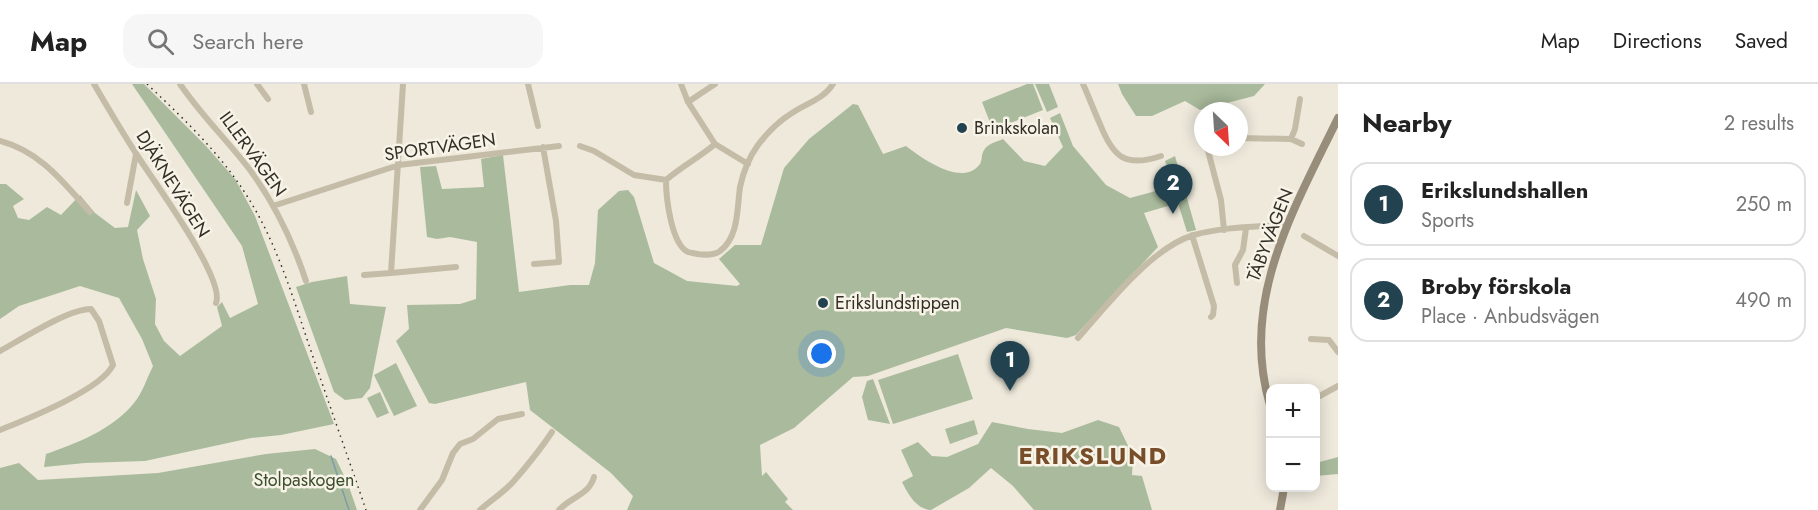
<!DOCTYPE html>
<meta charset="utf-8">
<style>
:root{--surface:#fff;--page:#f6f6f6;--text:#222;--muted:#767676;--line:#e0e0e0;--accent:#22424f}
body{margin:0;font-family:Jost,sans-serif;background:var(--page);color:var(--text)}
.controls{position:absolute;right:18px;bottom:18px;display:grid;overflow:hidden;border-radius:12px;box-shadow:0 3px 15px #0003}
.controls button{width:54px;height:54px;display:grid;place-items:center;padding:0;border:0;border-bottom:2px solid var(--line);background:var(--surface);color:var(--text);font:30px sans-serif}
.compass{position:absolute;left:1194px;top:18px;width:54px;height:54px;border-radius:50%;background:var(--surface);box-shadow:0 3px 15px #0003;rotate:155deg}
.you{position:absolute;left:822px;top:270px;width:21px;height:21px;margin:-15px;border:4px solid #fff;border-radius:50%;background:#1a73e8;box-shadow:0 0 0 9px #1a73e833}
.badge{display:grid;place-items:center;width:39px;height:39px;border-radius:50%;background:var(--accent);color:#fff;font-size:20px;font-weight:700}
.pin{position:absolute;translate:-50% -50px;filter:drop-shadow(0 2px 3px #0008)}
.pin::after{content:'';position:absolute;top:32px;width:21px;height:18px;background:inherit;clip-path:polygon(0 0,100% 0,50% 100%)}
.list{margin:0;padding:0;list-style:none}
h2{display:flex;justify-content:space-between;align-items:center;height:78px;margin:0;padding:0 24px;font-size:26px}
h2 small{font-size:20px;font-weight:400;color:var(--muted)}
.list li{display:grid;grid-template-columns:39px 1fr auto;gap:18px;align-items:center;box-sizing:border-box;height:84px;margin:0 12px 12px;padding:0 12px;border:2px solid var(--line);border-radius:18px}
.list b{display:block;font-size:22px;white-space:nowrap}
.list p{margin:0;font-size:20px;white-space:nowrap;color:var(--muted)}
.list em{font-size:20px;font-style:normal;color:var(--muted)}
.icon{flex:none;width:33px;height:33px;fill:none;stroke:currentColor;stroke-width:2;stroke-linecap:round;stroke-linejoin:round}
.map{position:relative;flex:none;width:1338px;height:426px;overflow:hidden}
header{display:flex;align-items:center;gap:36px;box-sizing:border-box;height:84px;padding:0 30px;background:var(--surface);border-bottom:2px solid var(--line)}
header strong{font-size:28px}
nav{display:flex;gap:33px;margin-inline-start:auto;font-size:21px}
.search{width:420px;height:54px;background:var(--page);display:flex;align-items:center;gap:15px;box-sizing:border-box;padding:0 21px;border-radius:18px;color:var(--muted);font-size:22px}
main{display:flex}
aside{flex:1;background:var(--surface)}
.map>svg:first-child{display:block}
.green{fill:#aabb9d}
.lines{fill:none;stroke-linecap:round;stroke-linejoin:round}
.stream{stroke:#7d9da8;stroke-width:1.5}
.minor{stroke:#c5bca8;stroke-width:6}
.secondary{stroke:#988c7a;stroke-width:8}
.rail{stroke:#332e27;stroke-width:1.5;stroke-dasharray:1.5 4.5;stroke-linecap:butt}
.poi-dot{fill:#22424f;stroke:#f7f3e7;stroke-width:2}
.labels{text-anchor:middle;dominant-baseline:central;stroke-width:5;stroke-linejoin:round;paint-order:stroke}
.poi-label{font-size:18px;fill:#332e27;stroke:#f7f3e7;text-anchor:start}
.street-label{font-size:18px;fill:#332e27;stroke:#f7f3e7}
.park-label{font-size:18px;fill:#3b4e2e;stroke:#f7f3e7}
.district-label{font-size:24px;font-weight:bold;letter-spacing:1.5px;fill:#784e2a;stroke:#f7f3e7}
</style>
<header>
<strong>Map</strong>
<div class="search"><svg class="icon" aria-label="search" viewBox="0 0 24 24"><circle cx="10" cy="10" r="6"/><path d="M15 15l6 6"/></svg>Search here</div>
<nav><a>Map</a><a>Directions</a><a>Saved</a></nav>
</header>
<main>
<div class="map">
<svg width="1338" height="426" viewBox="0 0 1338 426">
<rect width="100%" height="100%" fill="#eee9db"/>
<!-- green -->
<path class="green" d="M 132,0 L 144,0 L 205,61 L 235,95 L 255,132 L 334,340 L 281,351 L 251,354 L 145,377 L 85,379 L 44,383 L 46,370 C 77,359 112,346 134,319 C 142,310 147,294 153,282 L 142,255 L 119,214 L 80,202 L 19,222 L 0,235 L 0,100 L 6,100 L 24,115 L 13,122 L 18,134 L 29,136 L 47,123 L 61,131 L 80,111 L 95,129 L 115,144 L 128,143 L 136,106 L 150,132 L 137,146 L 143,175 L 156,215 L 155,240 L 164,257 L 180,272 L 222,242 L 217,223 L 222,218 L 230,234 L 258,220 L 242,162 Z
M 1027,0 L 1033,0 L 1043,26 L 993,46 L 982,18 Z
M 1035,0 L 1049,0 L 1058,23 L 1047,28 Z
M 1118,0 L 1265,0 L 1254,12 L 1200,26 L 1185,17 L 1152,32 L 1136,32 L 1122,10 Z
M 853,20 L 858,21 L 883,70 L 906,62 C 922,74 962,104 980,80 C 981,78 982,74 982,71 C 985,60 993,59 1003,55 L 1024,77 L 1045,82 L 1063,63 L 1050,34 L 1060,29 L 1073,62 L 1106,101 L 1130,114 L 1174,102 L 1165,77 L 1175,72 L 1196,146 L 1187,148 L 1178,119 L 1144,129 L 1158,163 L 1076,251 L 1067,254 L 1006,244 L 868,292 L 853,293 L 794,344 L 760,361 L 762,392 L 766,388 L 788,415 L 785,418 L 793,426 L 627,426 L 633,412 L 611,389 L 530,326 L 526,298 L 435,320 L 429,319 L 396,257 L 409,245 L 407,221 L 460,220 L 476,215 L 477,158 L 450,153 L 437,155 L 427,153 L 420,83 L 436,82 L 442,105 L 484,103 L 481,75 L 503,71 L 519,208 L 570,201 L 589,201 L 595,179 L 598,126 L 619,107 L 628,106 L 634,113 L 654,179 L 687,197 L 737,202 L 740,200 L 719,175 L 735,161 L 761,161 L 784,84 L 809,55 Z
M 347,192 L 350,220 L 386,223 L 370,304 L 362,314 L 345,316 L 334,308 L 296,203 L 312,198 Z
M 958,270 L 973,315 L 893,340 L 878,296 Z
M 396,279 L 417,322 L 394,332 L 374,291 Z
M 873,295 L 890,340 L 868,336 L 862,313 L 867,297 Z
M 380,308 L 389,329 L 377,334 L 367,314 Z
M 974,336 L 978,350 L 950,360 L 945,345 Z
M 1098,336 L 1119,343 L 1133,372 L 1132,391 L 1142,392 L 1152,426 L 1034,426 L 1013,402 L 991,384 L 969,404 L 931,426 C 916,425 908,410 902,398 L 913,392 L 901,366 L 918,358 L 932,372 L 947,373 L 978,360 L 992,338 L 1028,345 L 1062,349 Z
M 315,365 L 336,375 L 348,400 L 357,426 L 0,426 L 0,384 L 19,379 L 38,396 L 158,389 L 266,370 Z
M 1338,373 L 1338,390 L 1316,392 L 1316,379 Z"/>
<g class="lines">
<!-- stream -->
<path class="stream" d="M 331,372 L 349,426"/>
<!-- minor -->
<path class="minor" d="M 94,0 C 108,24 122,48 137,71 C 152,95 226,195 216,219
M 180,0 C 201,31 228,57 250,86 C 275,120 293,158 306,197
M 257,0 L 268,15
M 304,0 L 311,28
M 403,0 L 391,189 L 456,183
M 528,0 L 538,42
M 681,0 L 688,18 L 715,60 L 748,80
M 1083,0 C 1089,13 1094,27 1100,40 C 1113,73 1125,84 1161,72
M 688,18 L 715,0
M 1239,54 L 1291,55 L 1302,60
M 1291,55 L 1295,45 L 1300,15
M 0,57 C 41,68 63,98 90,128
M 580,62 L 594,67 L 634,91 L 666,96
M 1207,63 L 1221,116 L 1224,146
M 666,96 C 666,113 671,160 688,168 C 691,169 694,169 697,170 C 704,171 715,171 720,167 C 739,153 737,124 740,103 C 743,89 750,72 758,61 C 767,49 779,37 792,29 C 805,20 824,15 833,0
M 666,96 C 682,82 700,73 715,60
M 127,119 L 136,70
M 273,122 L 399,81 L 559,62
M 1192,151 L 1214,222 L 1213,231 L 1211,233
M 1304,152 L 1338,172
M 534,180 L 559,178 L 556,137 L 543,63
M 364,191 L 391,189
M 1237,199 L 1235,181 L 1243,166 L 1246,144
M 1078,254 C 1107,221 1152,163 1194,151 C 1222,143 1252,143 1281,141 L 1287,144
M 1311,255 L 1329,256 L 1338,268
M 0,267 C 22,255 68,225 91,225 L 99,237 L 113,281 C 101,306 27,335 0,346
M 1316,314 L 1338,302
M 420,426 L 442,396 L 453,369 L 460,360 L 473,355 L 498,335 L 522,330
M 480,426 C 490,417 504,408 513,398 C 527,382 540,366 552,348
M 559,426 C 572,412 589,411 594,393"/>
<!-- secondary -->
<path class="secondary" d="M 1270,321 C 1239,217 1294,125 1338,34
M 1280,426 L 1284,404"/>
<!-- rail -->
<path class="rail" d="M 147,0 C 184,35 220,69 247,112 C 277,159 293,214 311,267 C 329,320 348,373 366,426"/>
</g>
<!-- markers -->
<g class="poi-dot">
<circle cx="962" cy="44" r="6"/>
<circle cx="823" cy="219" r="6"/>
</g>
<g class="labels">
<!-- poi labels -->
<g class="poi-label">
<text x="974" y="44">Brinkskolan</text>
<text x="835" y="219">Erikslundstippen</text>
</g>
<!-- street labels -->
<g class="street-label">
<text transform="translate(440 63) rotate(-8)">SPORTVÄGEN</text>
<text transform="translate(253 70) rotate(54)">ILLERVÄGEN</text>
<text transform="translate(173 100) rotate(58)">DJÄKNEVÄGEN</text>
<text transform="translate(1270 151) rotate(-69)">TÄBYVÄGEN</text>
</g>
<!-- park labels -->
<g class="park-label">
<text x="304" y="396">Stolpaskogen</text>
</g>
<!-- district labels -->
<g class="district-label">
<text x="1093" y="371">ERIKSLUND</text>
</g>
</g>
</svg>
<div class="controls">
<button>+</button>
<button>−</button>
</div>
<svg class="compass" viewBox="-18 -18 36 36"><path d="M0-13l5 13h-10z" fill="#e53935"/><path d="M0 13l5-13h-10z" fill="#767676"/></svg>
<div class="you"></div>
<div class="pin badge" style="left:1010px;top:307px">1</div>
<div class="pin badge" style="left:1173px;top:130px">2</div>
</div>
<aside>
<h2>Nearby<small>2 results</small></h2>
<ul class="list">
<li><span class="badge">1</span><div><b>Erikslundshallen</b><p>Sports</p></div><em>250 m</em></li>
<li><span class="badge">2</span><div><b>Broby förskola</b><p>Place · Anbudsvägen</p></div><em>490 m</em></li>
</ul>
</aside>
</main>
